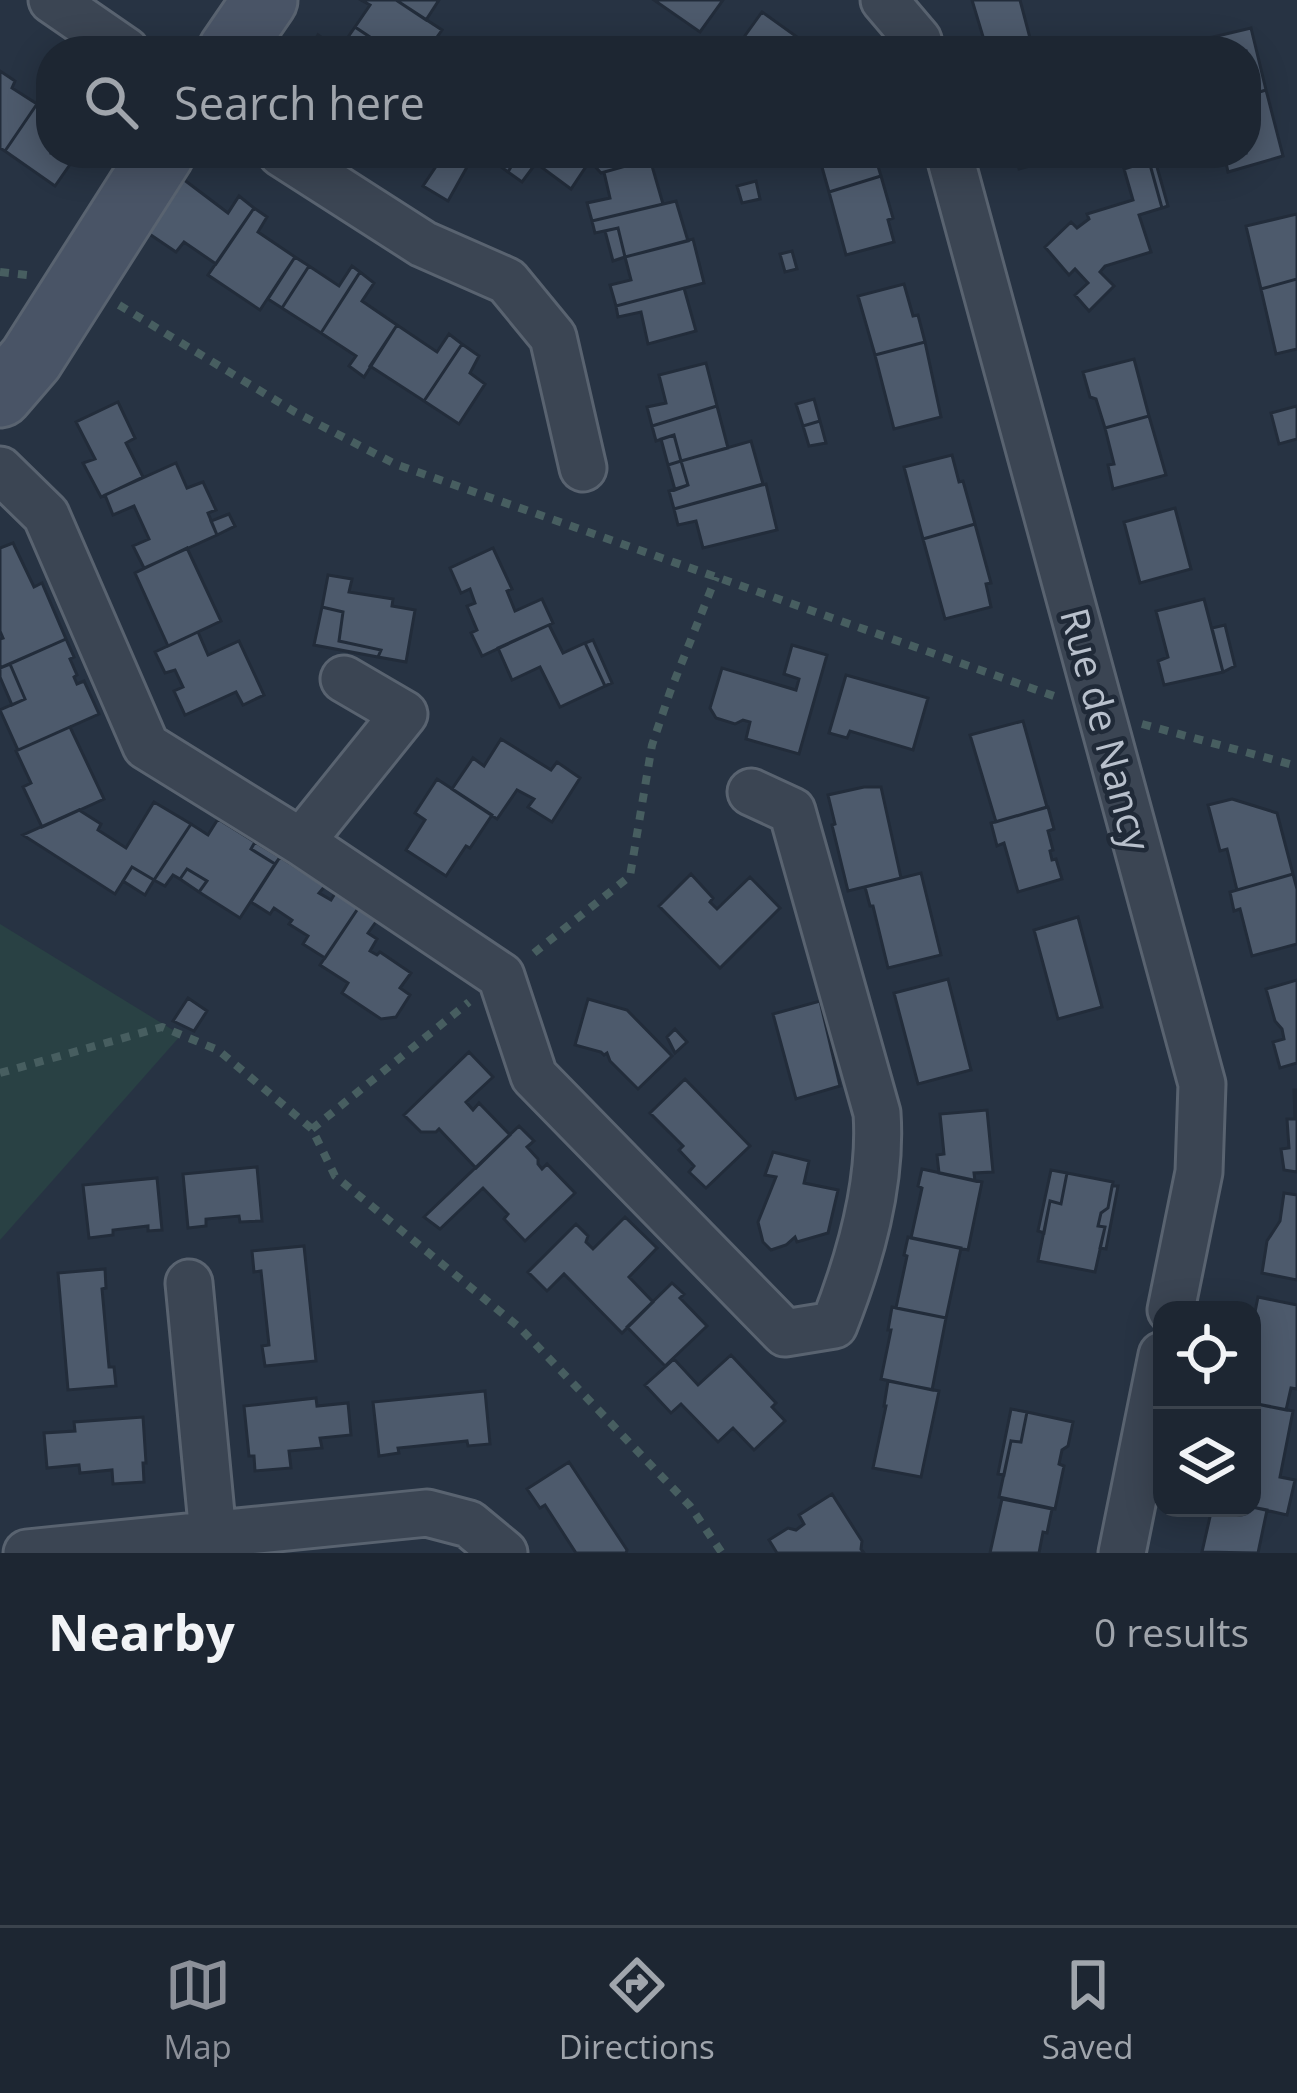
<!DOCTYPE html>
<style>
:root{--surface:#1d2632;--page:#2a323e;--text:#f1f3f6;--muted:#a0a5ac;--line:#3b434d;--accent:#8c9099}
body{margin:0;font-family:"Open Sans",sans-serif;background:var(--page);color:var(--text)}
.controls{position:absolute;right:36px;bottom:36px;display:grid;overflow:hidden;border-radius:24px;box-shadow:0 6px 30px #0003}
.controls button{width:108px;height:108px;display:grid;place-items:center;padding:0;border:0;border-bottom:3px solid var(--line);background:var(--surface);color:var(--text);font:60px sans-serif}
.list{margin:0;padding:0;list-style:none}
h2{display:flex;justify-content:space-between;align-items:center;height:156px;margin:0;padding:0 48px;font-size:51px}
h2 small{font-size:39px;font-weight:400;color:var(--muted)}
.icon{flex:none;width:66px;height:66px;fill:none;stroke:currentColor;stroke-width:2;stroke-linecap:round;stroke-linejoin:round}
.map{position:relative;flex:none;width:1297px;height:1553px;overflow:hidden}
.search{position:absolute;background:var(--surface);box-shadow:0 6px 30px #0003;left:36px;right:36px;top:36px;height:132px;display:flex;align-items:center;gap:30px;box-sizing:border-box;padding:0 42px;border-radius:48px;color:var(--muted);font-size:45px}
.sheet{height:372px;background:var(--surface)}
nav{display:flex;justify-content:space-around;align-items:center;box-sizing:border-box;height:168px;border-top:3px solid var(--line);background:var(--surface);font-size:33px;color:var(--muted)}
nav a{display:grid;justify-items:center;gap:6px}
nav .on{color:var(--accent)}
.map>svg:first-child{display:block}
.green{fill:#294144}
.building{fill:#4d5a6c;stroke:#222c3a;stroke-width:3}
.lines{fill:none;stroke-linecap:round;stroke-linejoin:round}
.street-casing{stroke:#596370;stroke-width:51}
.secondary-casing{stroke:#596370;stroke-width:69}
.path{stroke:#475e60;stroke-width:8;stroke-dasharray:9 9;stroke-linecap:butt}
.street{stroke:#3b4553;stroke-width:45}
.secondary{stroke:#495466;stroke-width:63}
.labels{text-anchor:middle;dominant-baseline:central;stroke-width:9;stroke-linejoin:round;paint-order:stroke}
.street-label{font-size:39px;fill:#b8c0cc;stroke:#202a38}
</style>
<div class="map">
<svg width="1297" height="1553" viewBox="0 0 1297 1553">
<rect width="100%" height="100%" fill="#273343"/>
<!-- green -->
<path class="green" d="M 0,924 L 181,1035 L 0,1240 Z"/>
<!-- building -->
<path class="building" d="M 361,0 L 396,0 L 442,30 L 427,51 L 391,51 L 355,27 L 370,5 Z
M 396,0 L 439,0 L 426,20 Z
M 654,0 L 723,0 L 700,32 Z
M 972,0 L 1020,0 L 1030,38 L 987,50 Z
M 762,12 L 804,42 L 801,46 L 808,51 L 734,51 Z
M 355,27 L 391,51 L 314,51 L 310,48 L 318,35 L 339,50 Z
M 1251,28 L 1266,90 L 1246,96 L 1246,51 L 1189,51 L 1188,43 Z
M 0,71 L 15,81 L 12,88 L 37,104 L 5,151 L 0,148 Z
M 1266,90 L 1283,156 L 1228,172 L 1224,153 L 1246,153 L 1246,96 Z
M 37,104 L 51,113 L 51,153 L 78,153 L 55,186 L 5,151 Z
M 445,153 L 467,167 L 448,201 L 423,186 Z
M 497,153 L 519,153 L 508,172 L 492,160 Z
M 519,153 L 595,153 L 571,189 L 536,163 L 522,182 L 508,172 Z
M 595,153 L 646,153 L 650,159 L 601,173 L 590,161 Z
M 818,153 L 874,153 L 881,176 L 829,192 Z
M 1015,153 L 1064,153 L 1065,157 L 1019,169 Z
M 650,159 L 663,204 L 592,221 L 587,203 L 610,198 L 604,172 Z
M 1155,160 L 1168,206 L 1162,208 L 1149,161 Z
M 1149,161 L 1162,208 L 1139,215 L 1151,252 L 1105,266 L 1100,272 L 1114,286 L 1089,311 L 1075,295 L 1088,283 L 1075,269 L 1069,275 L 1045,247 L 1071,222 L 1077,228 L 1089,219 L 1087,214 L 1133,200 L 1124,169 Z
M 881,176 L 893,218 L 888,220 L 894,242 L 846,255 L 829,192 Z
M 183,179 L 228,213 L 239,196 L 254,208 L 216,264 L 184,242 L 176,252 L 148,233 Z
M 756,181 L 760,199 L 742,203 L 737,186 Z
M 676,201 L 688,241 L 625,257 L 618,228 L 595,233 L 592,221 Z
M 254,208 L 267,217 L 258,232 L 295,257 L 260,310 L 208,275 Z
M 1297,214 L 1297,279 L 1261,289 L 1246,226 Z
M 618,228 L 625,257 L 613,261 L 605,231 Z
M 693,239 L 704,283 L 616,306 L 610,285 L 631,280 L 625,257 Z
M 792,251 L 797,269 L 785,272 L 780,254 Z
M 295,257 L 309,266 L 282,308 L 268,299 Z
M 309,266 L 339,286 L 352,266 L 360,272 L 321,333 L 282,308 Z
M 360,272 L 374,283 L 362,301 L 397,325 L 364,377 L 349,366 L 356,356 L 321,333 Z
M 1297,279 L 1297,349 L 1276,354 L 1261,289 Z
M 904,284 L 913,316 L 918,315 L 925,342 L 875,355 L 858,296 Z
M 684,288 L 696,331 L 648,344 L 641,312 L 618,317 L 616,306 Z
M 397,325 L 437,352 L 449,334 L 462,344 L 424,401 L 370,366 Z
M 925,342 L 941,417 L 894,429 L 875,355 Z
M 462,344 L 479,356 L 470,373 L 485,384 L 459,424 L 424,401 Z
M 1134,359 L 1149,416 L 1105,428 L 1096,399 L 1090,397 L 1083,372 Z
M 706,363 L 717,406 L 652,426 L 647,407 L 666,403 L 659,375 Z
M 814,399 L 820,421 L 803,426 L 796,404 Z
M 118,402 L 135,438 L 126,443 L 143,477 L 101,497 L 83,463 L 95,459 L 76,422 Z
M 717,406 L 728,448 L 681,461 L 674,435 L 656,441 L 652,426 Z
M 1297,406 L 1297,439 L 1279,444 L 1271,413 Z
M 1149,416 L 1166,475 L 1113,489 L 1108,465 L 1114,464 L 1105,428 Z
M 820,421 L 826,443 L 809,446 L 803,426 Z
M 674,435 L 681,461 L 668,465 L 661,439 Z
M 751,441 L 763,484 L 674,509 L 669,491 L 688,485 L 681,461 Z
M 952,455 L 959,482 L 963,481 L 975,524 L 923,539 L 904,467 Z
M 681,461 L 688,485 L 675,490 L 668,465 Z
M 176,463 L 187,488 L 203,482 L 216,510 L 208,513 L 217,535 L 144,568 L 133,546 L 149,539 L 134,506 L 113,515 L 105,495 Z
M 766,484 L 777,530 L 703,548 L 696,521 L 678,525 L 674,509 Z
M 1175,508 L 1191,569 L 1140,583 L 1124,522 Z
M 229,514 L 235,526 L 217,535 L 211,521 Z
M 975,524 L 991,583 L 986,584 L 991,607 L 945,619 L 923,539 Z
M 13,543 L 34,587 L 42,583 L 66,639 L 0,668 L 0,639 L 3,638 L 0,631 L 0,548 Z
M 187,548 L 221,621 L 168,646 L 135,573 Z
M 493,548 L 512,589 L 507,591 L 515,611 L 542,599 L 553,623 L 482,656 L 471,633 L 477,630 L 467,606 L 475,603 L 470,589 L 461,593 L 450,568 Z
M 328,575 L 352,579 L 349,592 L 393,599 L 392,606 L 415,610 L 406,662 L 378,657 L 381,650 L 339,641 L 343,612 L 322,607 Z
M 1204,599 L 1223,672 L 1164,685 L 1158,661 L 1168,657 L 1156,611 Z
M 322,607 L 343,612 L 339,641 L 381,650 L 378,657 L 314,645 Z
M 549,625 L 563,653 L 585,643 L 605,686 L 560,707 L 540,667 L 512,680 L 498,648 Z
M 1225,625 L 1235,666 L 1223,672 L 1212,628 Z
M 198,632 L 208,655 L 239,641 L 264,695 L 243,705 L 236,692 L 185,715 L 174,691 L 183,687 L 175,670 L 165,673 L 155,652 Z
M 66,639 L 74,657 L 70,659 L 77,675 L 74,677 L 77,684 L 84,681 L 99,714 L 18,750 L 0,710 L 25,699 L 10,664 Z
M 593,640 L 612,683 L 605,686 L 585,643 Z
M 792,645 L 827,655 L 799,754 L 746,739 L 750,722 L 743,720 L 735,724 L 716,718 L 710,708 L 722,668 L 796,690 L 799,679 L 784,674 Z
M 10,664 L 25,699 L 12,705 L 0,677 L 0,668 Z
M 846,675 L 928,698 L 913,750 L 850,731 L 847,738 L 829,733 Z
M 1023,721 L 1047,807 L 996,822 L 970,735 Z
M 70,727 L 104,799 L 42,827 L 23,787 L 31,783 L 16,751 Z
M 501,739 L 551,770 L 557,762 L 580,778 L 552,822 L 528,807 L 534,799 L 517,790 L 497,819 L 452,789 L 473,758 L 484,766 Z
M 437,779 L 492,815 L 470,848 L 466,846 L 446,876 L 406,850 L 425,820 L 415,813 Z
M 864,787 L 881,787 L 901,878 L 848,891 L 832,825 L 835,824 L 828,795 Z
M 1232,799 L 1277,813 L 1293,874 L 1237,890 L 1227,849 L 1220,851 L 1208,805 Z
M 154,802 L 191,824 L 154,880 L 132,867 L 115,894 L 23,835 L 79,810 L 101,824 L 98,830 L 126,848 Z
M 1048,807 L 1054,829 L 1048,831 L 1053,850 L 1050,851 L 1052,860 L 1056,859 L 1062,879 L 1018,892 L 1004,843 L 997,846 L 991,823 Z
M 218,819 L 255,842 L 251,849 L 275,864 L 240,918 L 199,892 L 207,881 L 187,869 L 180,879 L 173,875 L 165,886 L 154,880 L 191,824 L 208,835 Z
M 255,842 L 280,857 L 275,864 L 251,849 Z
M 280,857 L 325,886 L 319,893 L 331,900 L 336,892 L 359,907 L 325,958 L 303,944 L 308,936 L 289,924 L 292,920 L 274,908 L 270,914 L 251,902 Z
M 132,867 L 154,880 L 145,895 L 123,881 Z
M 187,869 L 207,881 L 199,892 L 180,879 Z
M 921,873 L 941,955 L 888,968 L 873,906 L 870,906 L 865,887 Z
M 691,874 L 713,898 L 710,902 L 717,909 L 750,877 L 780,908 L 720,968 L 659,906 Z
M 1293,874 L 1297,889 L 1297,944 L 1252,956 L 1240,909 L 1234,911 L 1230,892 Z
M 359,907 L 378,919 L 368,933 L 377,939 L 370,951 L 377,955 L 380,952 L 411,973 L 400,988 L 410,995 L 396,1017 L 381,1019 L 342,993 L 348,983 L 320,965 Z
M 1078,917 L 1102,1007 L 1058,1019 L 1034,930 Z
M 948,979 L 971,1070 L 918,1084 L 894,993 Z
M 1297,980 L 1297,1063 L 1280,1068 L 1273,1042 L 1284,1039 L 1282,1029 L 1275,1021 L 1266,989 Z
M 188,998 L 207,1011 L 194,1031 L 173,1021 Z
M 588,999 L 627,1010 L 672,1056 L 638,1089 L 610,1061 L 607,1053 L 604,1055 L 601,1052 L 575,1045 Z
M 820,1001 L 840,1086 L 796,1099 L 773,1014 Z
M 675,1029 L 687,1042 L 675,1053 L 667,1037 Z
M 469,1052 L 493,1077 L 466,1102 L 473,1110 L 479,1103 L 510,1135 L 476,1168 L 439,1129 L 436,1132 L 421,1132 L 404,1115 Z
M 685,1079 L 750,1146 L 706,1188 L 689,1172 L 694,1166 L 679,1150 L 683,1146 L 650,1113 Z
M 1294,1090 L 1297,1090 L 1297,1172 L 1284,1170 L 1281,1149 L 1289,1148 L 1287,1119 L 1295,1119 Z
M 987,1110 L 993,1172 L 974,1173 L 975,1181 L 939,1173 L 937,1155 L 944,1154 L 940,1114 Z
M 519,1126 L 534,1141 L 527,1147 L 538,1159 L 538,1164 L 542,1169 L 547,1164 L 575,1193 L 525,1241 L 504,1219 L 508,1214 L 483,1188 L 440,1229 L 424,1217 Z
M 773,1152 L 809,1161 L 804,1183 L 838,1190 L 828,1233 L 797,1242 L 795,1237 L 786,1245 L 771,1250 L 763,1242 L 758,1222 L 776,1177 L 765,1175 Z
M 257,1167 L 262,1221 L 240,1222 L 239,1216 L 206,1219 L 206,1226 L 188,1228 L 183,1174 Z
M 922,1169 L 982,1182 L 968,1250 L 911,1238 L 922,1188 L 918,1186 Z
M 1051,1170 L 1067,1173 L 1061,1204 L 1050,1201 L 1044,1233 L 1038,1231 Z
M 1067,1173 L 1113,1182 L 1108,1208 L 1101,1213 L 1098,1226 L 1105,1227 L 1095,1272 L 1038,1261 L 1050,1201 L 1061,1204 Z
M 157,1178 L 162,1230 L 148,1231 L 148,1226 L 113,1230 L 113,1235 L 89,1238 L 83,1185 Z
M 1112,1186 L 1118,1186 L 1106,1249 L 1100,1248 L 1105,1227 L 1098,1226 L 1101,1213 L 1108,1208 Z
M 1284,1193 L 1297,1195 L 1297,1280 L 1262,1273 L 1267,1241 L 1280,1221 Z
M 625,1217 L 657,1248 L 629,1277 L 653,1302 L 622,1333 L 564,1274 L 547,1291 L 528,1272 L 576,1224 L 588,1236 L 586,1242 L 593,1249 Z
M 908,1237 L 961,1248 L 946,1318 L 896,1308 L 907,1256 L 904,1255 Z
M 304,1246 L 316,1361 L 265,1366 L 262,1346 L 269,1345 L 261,1271 L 254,1272 L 252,1251 Z
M 105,1269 L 106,1288 L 102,1289 L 109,1367 L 114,1367 L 116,1386 L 68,1390 L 58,1273 Z
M 672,1283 L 684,1294 L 680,1298 L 707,1326 L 665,1366 L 627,1327 Z
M 1258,1297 L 1297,1305 L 1297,1389 L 1291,1388 L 1286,1410 L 1252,1403 L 1252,1340 L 1258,1318 L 1254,1317 Z
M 892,1307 L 946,1318 L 932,1390 L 881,1379 L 891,1330 L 888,1330 Z
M 731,1355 L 776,1403 L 772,1407 L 785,1421 L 754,1450 L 733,1428 L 718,1442 L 681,1404 L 671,1413 L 645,1385 L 674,1359 L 698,1385 Z
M 888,1381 L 939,1391 L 921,1477 L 873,1468 L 886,1406 L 884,1406 Z
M 485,1391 L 490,1444 L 468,1446 L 467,1441 L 409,1447 L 398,1448 L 399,1453 L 379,1456 L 373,1402 Z
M 316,1398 L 317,1406 L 348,1403 L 351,1435 L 320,1438 L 322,1448 L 289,1451 L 291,1468 L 255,1471 L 254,1456 L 249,1456 L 244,1406 Z
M 1252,1403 L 1293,1411 L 1280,1477 L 1295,1480 L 1287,1515 L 1252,1507 Z
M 1011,1409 L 1027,1412 L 1021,1442 L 1011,1441 L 1004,1475 L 998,1474 Z
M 1027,1412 L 1073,1422 L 1068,1446 L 1062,1450 L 1059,1464 L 1064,1466 L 1055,1509 L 999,1497 L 1011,1441 L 1021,1442 Z
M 143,1417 L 146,1463 L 143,1463 L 144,1482 L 113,1484 L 112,1470 L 80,1473 L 79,1465 L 47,1468 L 44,1433 L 75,1431 L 74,1422 Z
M 569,1462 L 627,1550 L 626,1553 L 576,1553 L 545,1505 L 540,1508 L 527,1489 Z
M 832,1494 L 862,1541 L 861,1549 L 864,1553 L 777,1553 L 769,1540 L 788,1528 L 796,1530 L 804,1524 L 799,1515 Z
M 1002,1499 L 1052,1509 L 1047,1533 L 1043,1532 L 1039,1553 L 990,1553 Z
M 1252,1507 L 1267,1510 L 1258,1553 L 1202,1552 L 1212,1508 Z"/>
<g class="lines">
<!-- street casing -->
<g class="street-casing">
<path id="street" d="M 52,0 L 126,51
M 884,0 L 918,40 L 921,51
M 281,153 L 423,244 L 507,281 L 553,337 L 583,468
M 949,153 L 1202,1084 L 1199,1172 L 1171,1310
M 0,470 L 46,515 L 146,746 L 301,842 L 501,976 L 534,1076 L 785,1333 L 834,1325 C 860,1259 882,1184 877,1113 L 792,811 L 751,792
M 301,842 L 404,714 L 344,679
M 189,1283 L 213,1535
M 27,1553 L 427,1513 L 469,1524 L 504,1553
M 1122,1553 L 1162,1355"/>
</g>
<!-- secondary casing -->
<g class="secondary-casing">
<path id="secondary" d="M 230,51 L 265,0
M 0,395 L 31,359 L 162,153"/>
</g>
<!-- path -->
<path class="path" d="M 0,272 L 27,275
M 119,305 L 295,412 L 395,464 L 1054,696
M 1142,724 L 1297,766
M 534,953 L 630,876 L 652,745 L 670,692 L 716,577
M 0,1073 L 162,1027 L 218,1050 L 312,1129 L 335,1176 L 520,1328 L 690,1506 L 722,1553
M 312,1129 L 469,1002"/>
<!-- street -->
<use href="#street" class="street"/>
<!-- secondary -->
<use href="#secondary" class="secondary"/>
</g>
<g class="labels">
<!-- street labels -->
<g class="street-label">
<text transform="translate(1107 729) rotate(75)">Rue de Nancy</text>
</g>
</g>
</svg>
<div class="controls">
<button><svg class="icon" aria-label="locate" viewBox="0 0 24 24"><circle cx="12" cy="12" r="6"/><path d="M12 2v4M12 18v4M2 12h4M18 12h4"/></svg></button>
<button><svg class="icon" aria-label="layers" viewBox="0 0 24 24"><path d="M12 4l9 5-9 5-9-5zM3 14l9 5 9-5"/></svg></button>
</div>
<div class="search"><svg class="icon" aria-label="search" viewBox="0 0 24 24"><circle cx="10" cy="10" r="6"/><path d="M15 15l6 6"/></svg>Search here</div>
</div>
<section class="sheet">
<h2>Nearby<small>0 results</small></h2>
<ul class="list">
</ul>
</section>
<nav>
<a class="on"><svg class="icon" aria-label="map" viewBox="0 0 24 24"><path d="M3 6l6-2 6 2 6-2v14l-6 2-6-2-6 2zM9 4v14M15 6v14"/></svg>Map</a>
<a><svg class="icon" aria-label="directions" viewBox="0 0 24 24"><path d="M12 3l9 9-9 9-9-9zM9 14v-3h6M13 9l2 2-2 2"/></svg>Directions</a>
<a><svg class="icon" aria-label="saved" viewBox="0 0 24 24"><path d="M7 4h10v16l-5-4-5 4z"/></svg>Saved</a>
</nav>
